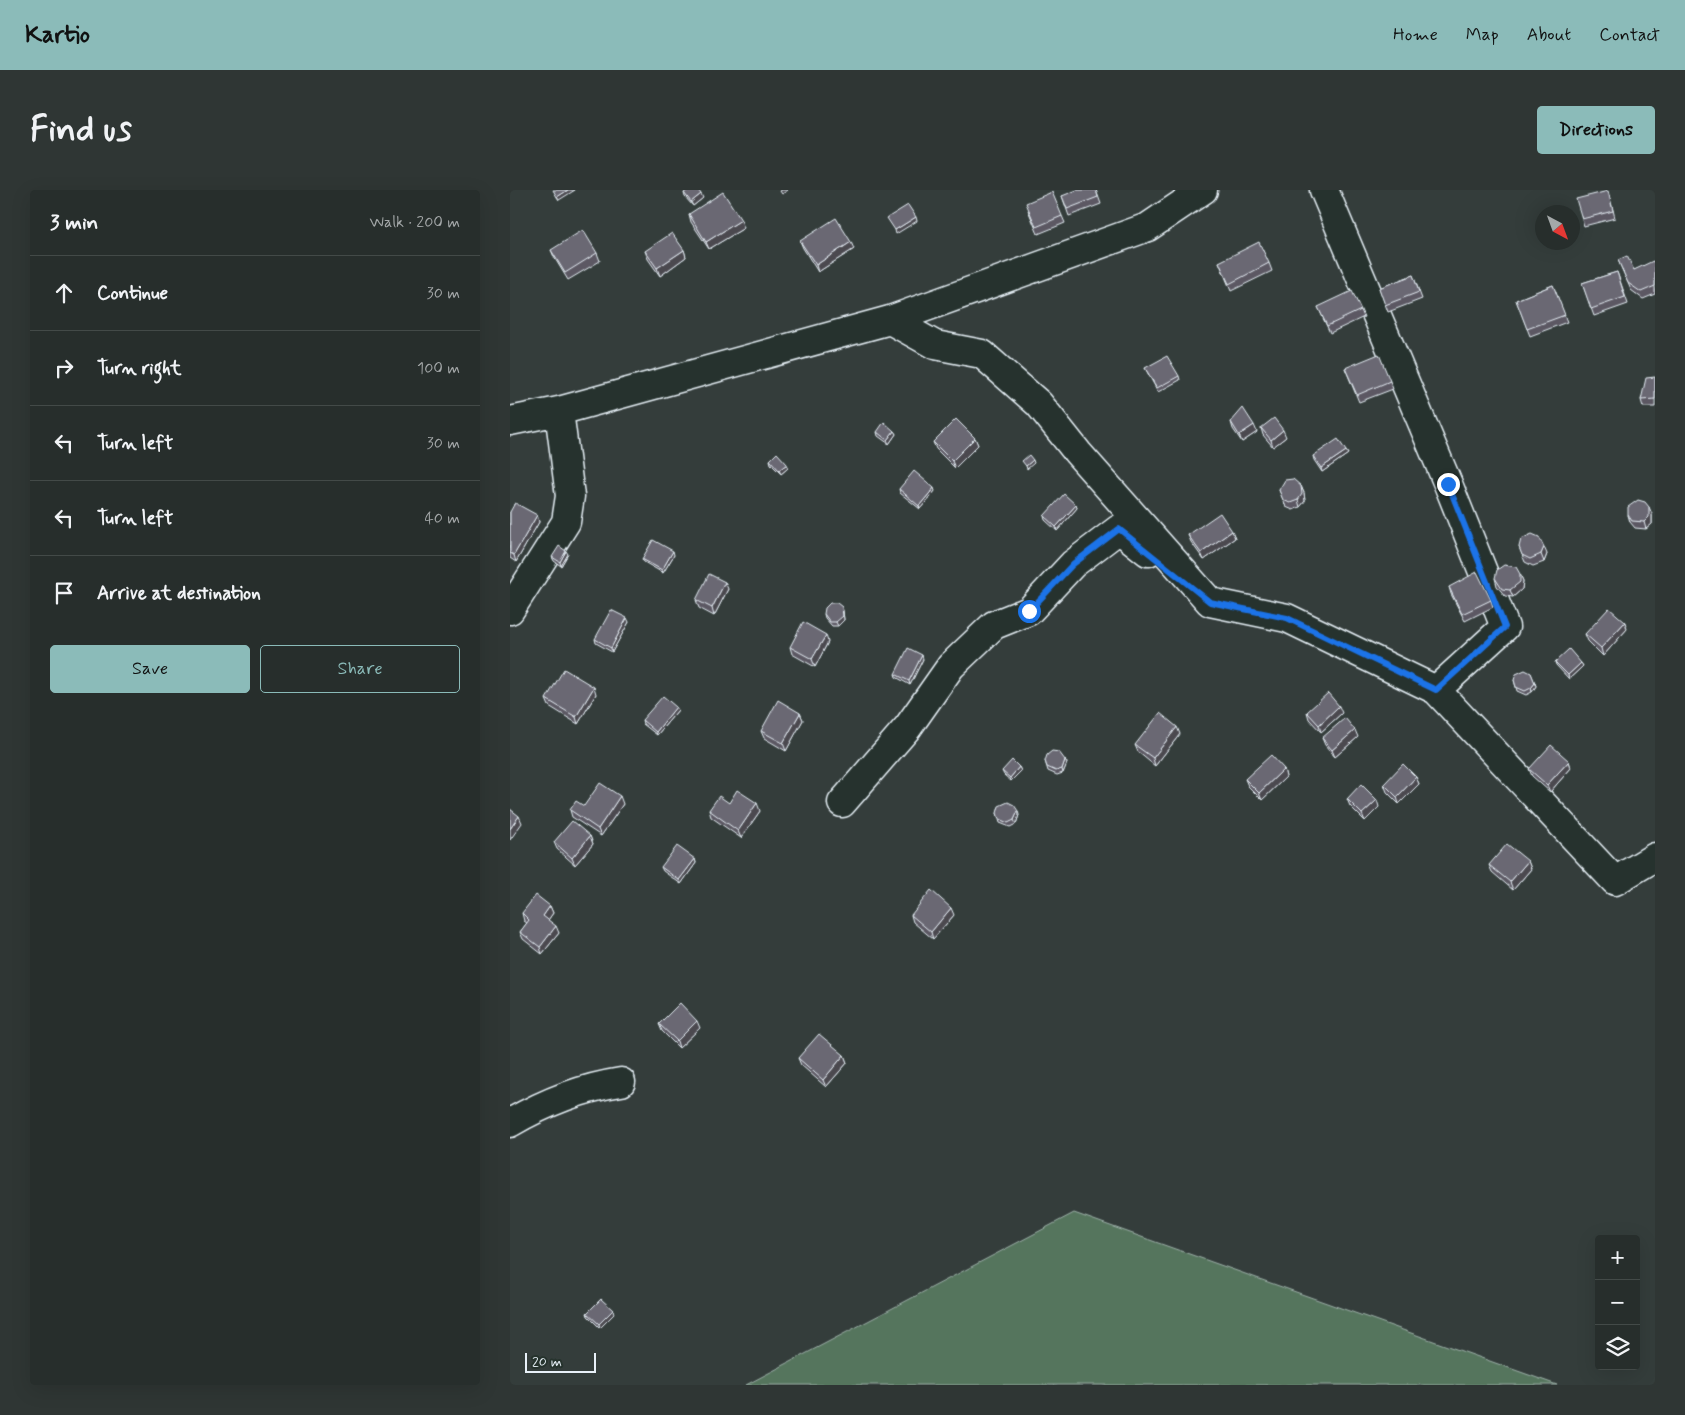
<!DOCTYPE html>
<meta charset="utf-8">
<style>
:root{--surface:#272e2c;--page:#2f3634;--text:#f1f3f6;--muted:#a4a8a9;--line:#434a48;--accent:#8bbbb9}
body{margin:0;font-family:Mynerve,sans-serif;background:var(--page);color:var(--text)}
.controls{position:absolute;right:15px;bottom:15px;display:grid;overflow:hidden;border-radius:5px;box-shadow:0 5px 20px #0002}
.controls button{width:45px;height:45px;display:grid;place-items:center;padding:0;border:0;border-bottom:1px solid var(--line);background:var(--surface);color:var(--text);font:25px sans-serif}
.compass{position:absolute;left:1025px;top:15px;width:45px;height:45px;border-radius:50%;background:var(--surface);box-shadow:0 5px 20px #0002;rotate:139deg}
.scale{position:absolute;left:15px;bottom:12px;width:71px;box-sizing:border-box;padding-left:5px;border:2px solid #e8f1f8;border-top:0;font-size:14px;line-height:18px;white-space:nowrap;color:#e8f1f8;-webkit-text-stroke:4px #26332d;paint-order:stroke}
.stop{position:absolute;width:15px;height:15px;margin:-11px;border:4px solid #1a73e8;border-radius:50%;background:#fff}
.stop.end{background:#1a73e8;border-color:#fff;box-shadow:0 1px 5px #0008}
.list{margin:0;padding:0;list-style:none}
h2{display:flex;justify-content:space-between;align-items:center;height:65px;margin:0;padding:0 20px;font-size:21px}
h2 small{font-size:16px;font-weight:400;color:var(--muted)}
.list li{display:grid;grid-template-columns:32px 1fr auto;gap:15px;align-items:center;box-sizing:border-box;height:75px;padding:0 20px;border-top:1px solid var(--line)}
.list b{display:block;font-size:19px;white-space:nowrap}
.list em{font-size:16px;font-style:normal;color:var(--muted)}
.actions{display:flex;gap:10px;padding:15px 20px}
.actions a{flex:1;padding:11px 0;border:1px solid var(--accent);border-radius:5px;text-align:center;font-size:18px;color:var(--accent)}
.actions .main{background:var(--accent);color:#111}
.icon{flex:none;width:28px;height:28px;fill:none;stroke:currentColor;stroke-width:2;stroke-linecap:round;stroke-linejoin:round}
.map{position:relative;flex:none;width:1145px;height:1195px;overflow:hidden;border-radius:5px}
header{display:flex;align-items:center;gap:30px;box-sizing:border-box;height:70px;padding:0 25px;background:var(--accent);color:#111}
header strong{font-size:24px}
nav{display:flex;gap:28px;margin-inline-start:auto;font-size:18px}
.intro{display:flex;align-items:center;justify-content:space-between;box-sizing:border-box;height:120px;padding:0 30px}
h1{margin:0;font-size:35px}
.button{padding:12px 22px;border-radius:5px;background:var(--accent);color:#111;font-size:18px;font-weight:700}
main{display:flex;gap:30px;padding:0 30px}
aside{flex:1;background:var(--surface);border-radius:5px;box-shadow:0 5px 20px #0002}
.map>svg:first-child{display:block}
.green{fill:#55745d;stroke:#9eb2aa}
.lines{fill:none;stroke-linecap:round;stroke-linejoin:round}
.minor-casing{stroke:#e8f1f8;stroke-width:31}
.minor{stroke:#26332d;stroke-width:28}
.wall{fill:#5c5963;stroke:#e8f1f8}
.shaded-wall{fill:#4b4850;stroke:#e8f1f8}
.building{fill:#6b6773;stroke:#e8f1f8}
.route{stroke:#1a73e8;stroke-width:6}
</style>
<header>
<strong>Kartio</strong>
<nav><a>Home</a><a>Map</a><a>About</a><a>Contact</a></nav>
</header>
<div class="intro"><h1>Find us</h1><a class="button">Directions</a></div>
<main>
<aside>
<h2>3 min<small>Walk · 200 m</small></h2>
<ul class="list">
<li><svg class="icon" aria-label="ahead" viewBox="0 0 24 24"><path d="M12 20V5M6 11l6-6 6 6"/></svg><div><b>Continue</b></div><em>30 m</em></li>
<li><svg class="icon" aria-label="right" viewBox="0 0 24 24"><path d="M7 20v-9h11M14 6l5 5-5 5"/></svg><div><b>Turn right</b></div><em>100 m</em></li>
<li><svg class="icon" aria-label="left" viewBox="0 0 24 24"><path d="M17 20v-9H6M10 6l-5 5 5 5"/></svg><div><b>Turn left</b></div><em>30 m</em></li>
<li><svg class="icon" aria-label="left" viewBox="0 0 24 24"><path d="M17 20v-9H6M10 6l-5 5 5 5"/></svg><div><b>Turn left</b></div><em>40 m</em></li>
<li><svg class="icon" aria-label="arrive" viewBox="0 0 24 24"><path d="M6 21V4h12l-3 4 3 4H6"/></svg><div><b>Arrive at destination</b></div></li>
</ul>
<div class="actions"><a class="main">Save</a><a>Share</a></div>
</aside>
<div class="map">
<svg width="1145" height="1195" viewBox="0 0 1145 1195">
<rect width="100%" height="100%" fill="#343d3b"/>
<filter id="ink" filterUnits="userSpaceOnUse"><feTurbulence type="fractalNoise" baseFrequency=".02" numOctaves="2"/><feDisplacementMap in="SourceGraphic" scale="10" xChannelSelector="R" yChannelSelector="G"/><feConvolveMatrix kernelMatrix="1 2 1 2 8 2 1 2 1" color-interpolation-filters="sRGB"/></filter>
<g filter="url(#ink)">
<!-- green -->
<path class="green" d="M 564,1023 L 1047,1195 L 236,1195 Z"/>
<g class="lines">
<!-- minor casing -->
<g class="minor-casing">
<path id="minor" d="M 814,0 L 938,294 L 995,437 L 926,500
M 380,130 L 425,155 L 472,164 L 529,214 L 568,263 L 700,412 L 777,428 L 926,500 L 1105,691 L 1145,667
M 0,231 L 49,221 L 380,130 L 638,37 L 693,0
M 0,420 L 56,332 L 60,306 L 49,221
M 332,613 L 398,537 L 441,476 L 484,435 L 519,421 L 563,374 L 609,339 L 638,362
M 0,933 C 34,913 72,898 111,892"/>
</g>
<!-- minor -->
<use href="#minor" class="minor"/>
</g>
<!-- wall -->
<path class="wall" d="M 586,0 L 591,14 L 559,26 L 552,6 Z
M 174,3 L 193,8 L 183,16 L 175,7 Z
M 1100,8 L 1105,28 L 1074,36 L 1072,29 Z
M 518,20 L 552,26 L 555,33 L 528,44 Z
M 179,24 L 234,38 L 199,59 L 181,32 Z
M 290,51 L 344,59 L 308,82 L 293,58 Z
M 41,60 L 87,63 L 90,71 L 58,90 L 44,67 Z
M 174,60 L 176,67 L 150,86 L 138,69 L 135,61 Z
M 1108,70 L 1124,80 L 1145,74 L 1145,104 L 1133,109 L 1121,100 Z
M 709,72 L 759,73 L 762,81 L 721,101 Z
M 1107,82 L 1118,114 L 1084,126 L 1072,93 Z
M 903,85 L 912,109 L 878,122 L 869,98 Z
M 1043,95 L 1057,132 L 1020,146 L 1006,110 Z
M 808,117 L 851,120 L 854,127 L 820,143 Z
M 635,178 L 669,186 L 670,190 L 648,202 Z
M 835,178 L 880,191 L 883,199 L 849,212 Z
M 1145,187 L 1145,217 L 1133,217 L 1131,210 Z
M 721,232 L 747,242 L 732,252 L 723,239 Z
M 751,238 L 776,247 L 763,257 L 753,245 Z
M 384,241 L 386,244 L 379,254 L 368,246 L 367,242 Z
M 465,248 L 468,255 L 445,278 L 426,259 L 423,252 Z
M 836,261 L 838,264 L 812,282 L 804,270 L 803,266 Z
M 260,270 L 278,278 L 271,284 L 261,274 Z
M 791,296 L 794,303 L 795,311 L 790,317 L 783,320 L 776,317 L 769,300 Z
M 389,299 L 425,301 L 410,319 L 390,303 Z
M 566,315 L 567,318 L 547,341 L 535,330 L 534,326 Z
M 0,322 L 27,325 L 29,332 L 6,372 L 0,368 Z
M 1142,324 L 1142,334 L 1136,339 L 1125,338 L 1120,332 L 1118,325 Z
M 722,341 L 725,348 L 694,370 L 681,352 L 678,345 Z
M 1009,357 L 1037,364 L 1034,372 L 1023,376 L 1015,372 Z
M 58,364 L 51,376 L 44,371 L 42,367 Z
M 164,365 L 153,383 L 134,372 L 132,369 Z
M 1010,384 L 1013,391 L 1012,399 L 1003,407 L 995,406 L 987,396 L 985,388 Z
M 939,397 L 981,410 L 983,417 L 955,431 L 941,404 Z
M 218,399 L 204,426 L 189,418 L 186,410 Z
M 332,417 L 333,421 L 334,430 L 328,436 L 322,436 L 315,428 L 314,424 Z
M 119,432 L 102,462 L 86,453 L 85,449 Z
M 1117,439 L 1093,466 L 1078,451 L 1075,444 Z
M 318,452 L 305,477 L 282,464 L 280,457 Z
M 413,469 L 400,495 L 386,487 L 385,484 Z
M 1045,472 L 1071,473 L 1073,476 L 1059,489 L 1046,475 Z
M 1021,483 L 1026,496 L 1022,502 L 1016,505 L 1007,501 L 1004,490 Z
M 86,504 L 68,534 L 39,516 L 36,509 Z
M 168,520 L 147,545 L 133,534 L 132,530 Z
M 797,522 L 832,523 L 811,542 L 799,529 Z
M 290,523 L 293,530 L 276,561 L 254,548 L 251,541 Z
M 670,544 L 645,576 L 628,562 L 625,555 Z
M 848,547 L 825,567 L 815,555 L 812,548 Z
M 555,570 L 557,573 L 553,583 L 547,585 L 538,581 L 535,571 Z
M 1059,571 L 1061,578 L 1040,602 L 1022,586 L 1019,579 Z
M 509,577 L 511,581 L 501,591 L 494,585 L 492,581 Z
M 774,579 L 776,587 L 752,610 L 738,596 L 735,589 Z
M 906,587 L 909,594 L 889,614 L 877,602 L 874,594 Z
M 837,609 L 869,617 L 855,631 L 840,616 Z
M 113,614 L 91,646 L 62,627 L 60,620 L 74,616 Z
M 199,620 L 250,621 L 231,648 L 201,627 Z
M 487,623 L 509,625 L 506,634 L 500,637 L 490,633 Z
M 80,646 L 83,654 L 65,675 L 47,659 L 44,652 Z
M 185,669 L 186,673 L 171,694 L 153,681 L 151,677 Z
M 1018,671 L 1021,679 L 1003,700 L 982,682 L 979,675 Z
M 40,716 L 43,723 L 38,730 L 49,743 L 32,764 L 13,749 L 10,742 L 17,733 L 14,731 L 12,723 Z
M 401,725 L 444,725 L 423,749 L 403,732 Z
M 149,834 L 190,838 L 169,858 L 152,841 Z
M 334,865 L 337,873 L 316,897 L 291,875 L 288,868 Z
M 103,1120 L 104,1124 L 90,1138 L 78,1126 L 77,1123 Z"/>
<!-- shaded-wall -->
<path class="shaded-wall" d="M 58,0 L 65,0 L 49,10 L 47,7 Z
M 272,0 L 278,0 L 272,4 L 270,1 Z
M 191,4 L 193,8 L 183,16 L 181,12 Z
M 406,27 L 407,31 L 386,44 L 385,40 Z
M 231,30 L 234,38 L 199,59 L 196,52 Z
M 341,52 L 344,59 L 308,82 L 306,75 Z
M 174,60 L 176,67 L 150,86 L 147,78 Z
M 744,235 L 747,242 L 732,252 L 729,245 Z
M 773,240 L 776,247 L 763,257 L 761,250 Z
M 384,241 L 386,244 L 379,254 L 377,250 Z
M 465,248 L 468,255 L 445,278 L 442,271 Z
M 836,261 L 838,264 L 812,282 L 811,278 Z
M 523,270 L 524,273 L 517,279 L 516,276 Z
M 277,274 L 278,278 L 271,284 L 269,280 Z
M 791,296 L 794,303 L 795,311 L 790,317 L 788,310 Z
M 424,298 L 425,301 L 410,319 L 409,316 Z
M 566,315 L 567,318 L 547,341 L 546,337 Z
M 1139,317 L 1142,324 L 1142,334 L 1136,339 L 1134,332 Z
M 27,325 L 29,332 L 6,372 L 4,365 Z
M 722,341 L 725,348 L 694,370 L 691,363 Z
M 1034,357 L 1037,364 L 1034,372 L 1031,364 Z
M 56,361 L 58,364 L 51,376 L 50,372 Z
M 163,361 L 164,365 L 153,383 L 152,380 Z
M 1010,384 L 1013,391 L 1012,399 L 1003,407 L 1000,400 Z
M 215,392 L 218,399 L 204,426 L 202,418 Z
M 332,417 L 333,421 L 334,430 L 328,436 L 326,432 Z
M 117,428 L 119,432 L 102,462 L 101,458 Z
M 1115,432 L 1117,439 L 1093,466 L 1091,458 Z
M 316,445 L 318,452 L 305,477 L 302,469 Z
M 412,465 L 413,469 L 400,495 L 399,491 Z
M 1071,473 L 1073,476 L 1059,489 L 1058,485 Z
M 1025,493 L 1026,496 L 1022,502 L 1021,498 Z
M 84,497 L 86,504 L 68,534 L 66,527 Z
M 829,516 L 832,523 L 811,542 L 809,535 Z
M 166,517 L 168,520 L 147,545 L 146,542 Z
M 290,523 L 293,530 L 276,561 L 273,553 Z
M 667,537 L 670,544 L 645,576 L 643,568 Z
M 845,540 L 848,547 L 825,567 L 822,560 Z
M 555,570 L 557,573 L 553,583 L 552,579 Z
M 1059,571 L 1061,578 L 1040,602 L 1037,595 Z
M 509,577 L 511,581 L 501,591 L 500,588 Z
M 774,579 L 776,587 L 752,610 L 749,603 Z
M 906,587 L 909,594 L 889,614 L 887,607 Z
M 110,606 L 113,614 L 91,646 L 88,639 Z
M 867,610 L 869,617 L 855,631 L 852,624 Z
M 247,613 L 250,621 L 231,648 L 228,641 Z
M 508,621 L 509,625 L 506,634 L 504,630 Z
M 9,626 L 12,633 L 0,650 L 0,639 Z
M 80,646 L 83,654 L 65,675 L 62,668 Z
M 185,669 L 186,673 L 171,694 L 169,690 Z
M 1018,671 L 1021,679 L 1003,700 L 1000,692 Z
M 40,716 L 43,723 L 36,733 L 33,726 Z
M 441,718 L 444,725 L 423,749 L 421,742 Z
M 46,736 L 49,743 L 32,764 L 30,757 Z
M 187,831 L 190,838 L 169,858 L 167,851 Z
M 334,865 L 337,873 L 316,897 L 313,890 Z
M 103,1120 L 104,1124 L 90,1138 L 89,1134 Z"/>
<!-- building -->
<path class="building" d="M 43,0 L 58,0 L 47,7 Z
M 178,0 L 188,0 L 191,4 L 181,12 L 174,3 Z
M 567,0 L 586,0 L 588,7 L 557,19 L 552,6 Z
M 1098,1 L 1103,21 L 1072,29 L 1066,9 Z
M 213,2 L 231,30 L 196,52 L 179,24 Z
M 542,2 L 552,26 L 526,37 L 516,13 Z
M 398,15 L 406,27 L 385,40 L 377,28 Z
M 326,28 L 341,52 L 306,75 L 290,51 Z
M 73,40 L 87,63 L 55,83 L 41,60 Z
M 162,43 L 174,60 L 147,78 L 135,61 Z
M 749,52 L 759,73 L 719,94 L 709,72 Z
M 1117,66 L 1124,80 L 1143,71 L 1145,74 L 1145,96 L 1131,102 L 1118,93 L 1108,70 Z
M 1107,82 L 1115,107 L 1081,119 L 1072,93 Z
M 903,85 L 909,102 L 875,115 L 869,98 Z
M 1043,95 L 1055,125 L 1017,139 L 1006,110 Z
M 842,101 L 851,120 L 817,136 L 808,117 Z
M 869,164 L 880,191 L 847,205 L 835,178 Z
M 657,166 L 669,186 L 647,198 L 635,178 Z
M 1145,187 L 1145,209 L 1131,210 L 1136,188 Z
M 733,218 L 744,235 L 729,245 L 721,232 Z
M 764,228 L 773,240 L 761,250 L 751,238 Z
M 446,229 L 465,248 L 442,271 L 423,252 Z
M 374,232 L 384,241 L 377,250 L 367,242 Z
M 828,249 L 836,261 L 811,278 L 803,266 Z
M 267,263 L 277,274 L 269,280 L 260,270 Z
M 519,265 L 523,270 L 516,276 L 512,271 Z
M 404,281 L 424,298 L 409,316 L 389,299 Z
M 783,289 L 791,296 L 792,304 L 788,310 L 780,313 L 773,310 L 769,300 L 775,290 Z
M 554,304 L 566,315 L 546,337 L 534,326 Z
M 1128,310 L 1135,312 L 1139,317 L 1139,327 L 1134,332 L 1122,331 L 1118,325 L 1118,317 Z
M 5,313 L 27,325 L 4,365 L 0,363 L 0,322 Z
M 710,323 L 722,341 L 691,363 L 678,345 Z
M 1022,344 L 1029,347 L 1034,357 L 1031,364 L 1020,369 L 1012,365 L 1009,357 L 1011,349 Z
M 143,350 L 163,361 L 152,380 L 132,369 Z
M 49,356 L 56,361 L 50,372 L 42,367 Z
M 994,375 L 1006,377 L 1010,384 L 1010,392 L 1000,400 L 992,399 L 985,388 L 987,380 Z
M 967,382 L 981,410 L 952,424 L 939,397 Z
M 199,384 L 215,392 L 202,418 L 186,410 Z
M 320,413 L 327,413 L 332,417 L 333,426 L 326,432 L 320,432 L 314,424 L 315,418 Z
M 1099,418 L 1115,432 L 1091,458 L 1075,444 Z
M 101,420 L 117,428 L 101,458 L 85,449 Z
M 293,432 L 316,445 L 302,469 L 280,457 Z
M 398,458 L 412,465 L 399,491 L 385,484 Z
M 1059,459 L 1071,473 L 1058,485 L 1045,472 Z
M 54,479 L 84,497 L 66,527 L 36,509 Z
M 1015,480 L 1021,483 L 1025,493 L 1021,498 L 1015,501 L 1006,497 L 1004,490 L 1006,484 Z
M 818,503 L 829,516 L 809,535 L 797,522 Z
M 153,506 L 166,517 L 146,542 L 132,530 Z
M 268,510 L 290,523 L 273,553 L 251,541 Z
M 650,523 L 667,537 L 643,568 L 625,555 Z
M 835,528 L 845,540 L 822,560 L 812,548 Z
M 1041,555 L 1059,571 L 1037,595 L 1019,579 Z
M 542,561 L 549,562 L 555,570 L 552,579 L 546,581 L 537,577 L 535,571 L 537,565 Z
M 761,565 L 774,579 L 749,603 L 735,589 Z
M 502,570 L 509,577 L 500,588 L 492,581 Z
M 893,574 L 906,587 L 887,607 L 874,594 Z
M 90,593 L 110,606 L 88,639 L 60,620 L 66,611 L 74,616 Z
M 851,594 L 867,610 L 852,624 L 837,609 Z
M 227,600 L 247,613 L 228,641 L 199,620 L 209,606 L 219,613 Z
M 498,612 L 504,615 L 508,621 L 504,630 L 498,633 L 489,629 L 487,623 L 489,616 Z
M 0,619 L 9,626 L 0,639 Z
M 62,631 L 80,646 L 62,668 L 44,652 Z
M 997,654 L 1018,671 L 1000,692 L 979,675 Z
M 167,656 L 185,669 L 169,690 L 151,677 Z
M 421,700 L 441,718 L 421,742 L 401,725 Z
M 26,705 L 40,716 L 33,726 L 46,736 L 30,757 L 10,742 L 19,730 L 12,723 Z
M 170,813 L 187,831 L 167,851 L 149,834 Z
M 309,844 L 334,865 L 313,890 L 288,868 Z
M 91,1109 L 103,1120 L 89,1134 L 77,1123 Z"/>
</g>
<g class="lines" filter="url(#ink)">
<!-- route -->
<path class="route" d="M 519,421 L 563,374 L 609,339 L 700,412 L 777,428 L 926,500 L 995,437 L 938,294"/>
</g>
</svg>
<div class="controls">
<button>+</button>
<button>−</button>
<button><svg class="icon" aria-label="layers" viewBox="0 0 24 24"><path d="M12 4l9 5-9 5-9-5zM3 14l9 5 9-5"/></svg></button>
</div>
<svg class="compass" viewBox="-18 -18 36 36"><path d="M0-13l5 13h-10z" fill="#e53935"/><path d="M0 13l5-13h-10z" fill="#a4a8a9"/></svg>
<div class="scale">20 m</div>
<div class="stop" style="left:519px;top:421px"></div>
<div class="stop end" style="left:938px;top:294px"></div>
</div>
</main>
